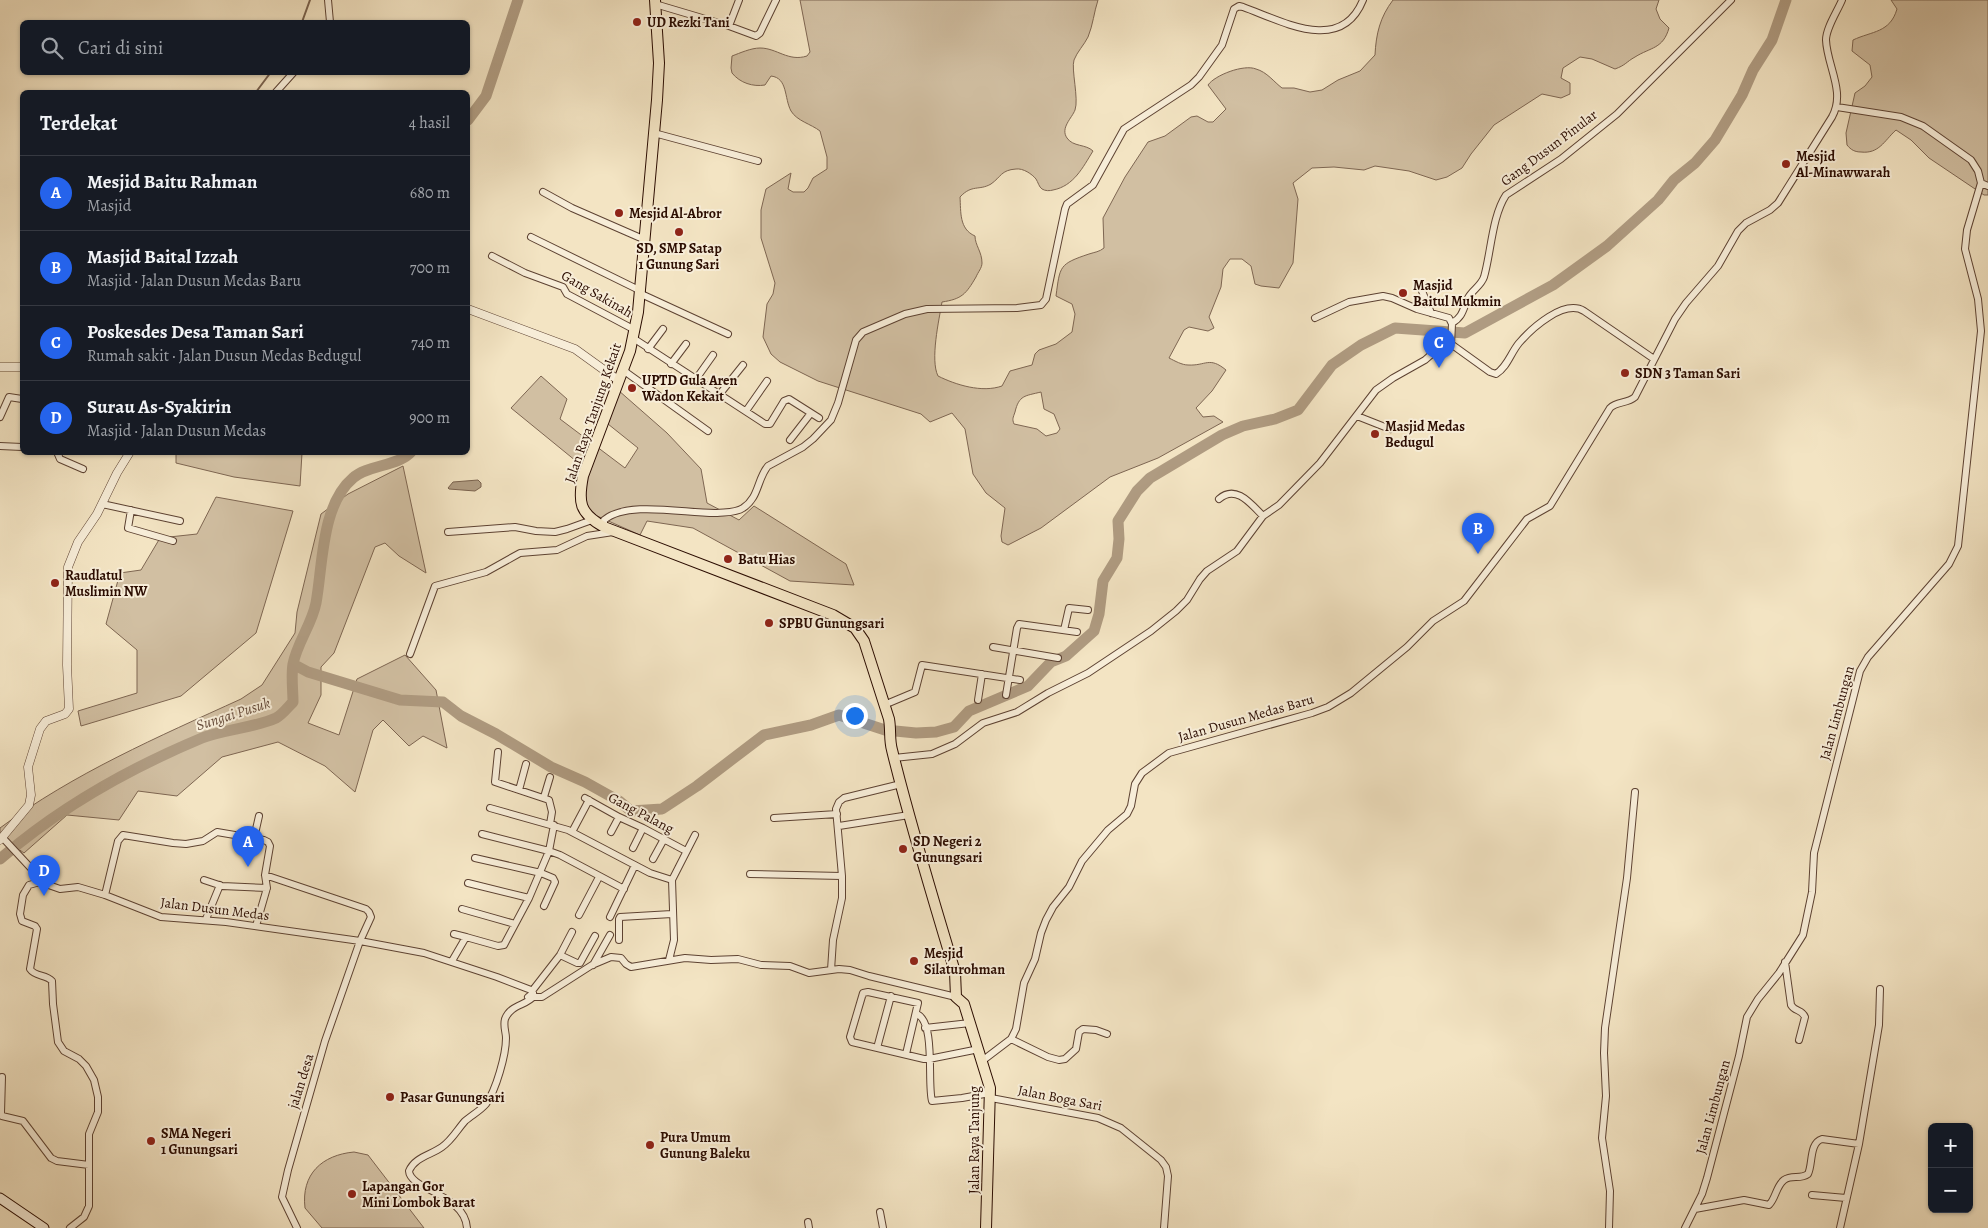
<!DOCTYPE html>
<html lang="id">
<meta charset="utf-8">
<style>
:root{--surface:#171b24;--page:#20242c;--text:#f1f3f6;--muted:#9ea1a6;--line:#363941;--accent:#2563eb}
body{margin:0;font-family:Alegreya,serif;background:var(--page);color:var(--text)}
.controls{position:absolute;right:15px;bottom:15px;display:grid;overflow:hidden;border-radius:8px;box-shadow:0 1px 4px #0004}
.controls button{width:45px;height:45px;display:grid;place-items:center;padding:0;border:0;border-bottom:1px solid var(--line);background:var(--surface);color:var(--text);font:25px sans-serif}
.you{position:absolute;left:854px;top:715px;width:18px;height:18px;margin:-12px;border:4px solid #fff;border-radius:50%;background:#1a73e8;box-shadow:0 0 0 8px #1a73e833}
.badge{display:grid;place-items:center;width:32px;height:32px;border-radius:50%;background:var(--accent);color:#fff;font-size:16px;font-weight:700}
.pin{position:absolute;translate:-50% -41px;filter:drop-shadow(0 1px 2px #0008)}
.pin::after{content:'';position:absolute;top:26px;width:18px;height:15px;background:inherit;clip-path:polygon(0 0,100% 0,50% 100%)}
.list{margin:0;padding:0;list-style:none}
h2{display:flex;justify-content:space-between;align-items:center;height:65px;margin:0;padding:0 20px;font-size:21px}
h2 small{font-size:16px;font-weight:400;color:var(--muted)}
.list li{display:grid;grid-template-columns:32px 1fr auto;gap:15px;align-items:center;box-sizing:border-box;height:75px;padding:0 20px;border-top:1px solid var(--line)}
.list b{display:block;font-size:19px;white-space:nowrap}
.list p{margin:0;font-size:16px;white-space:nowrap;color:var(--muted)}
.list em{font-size:16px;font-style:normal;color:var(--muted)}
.icon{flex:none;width:28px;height:28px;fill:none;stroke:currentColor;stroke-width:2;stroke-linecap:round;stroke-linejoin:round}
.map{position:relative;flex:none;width:1988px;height:1228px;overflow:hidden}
.search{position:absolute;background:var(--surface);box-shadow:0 1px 4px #0004;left:20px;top:20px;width:450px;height:55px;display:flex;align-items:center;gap:12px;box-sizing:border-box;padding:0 18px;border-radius:8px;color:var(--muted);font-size:19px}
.panel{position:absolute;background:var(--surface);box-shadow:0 1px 4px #0004;left:20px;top:90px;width:450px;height:365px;border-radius:8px}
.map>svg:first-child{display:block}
.green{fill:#d1bfa2;stroke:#7e6652;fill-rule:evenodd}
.water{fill:#af9b81;stroke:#7a624e}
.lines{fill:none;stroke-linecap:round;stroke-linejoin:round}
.stream{stroke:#7a624e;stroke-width:2}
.river{stroke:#af9b81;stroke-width:11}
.minor-casing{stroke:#5d4232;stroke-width:8}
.tertiary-casing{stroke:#5d4232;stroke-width:9}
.secondary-casing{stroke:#2b0c01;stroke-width:11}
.primary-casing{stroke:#2b0c01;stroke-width:12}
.minor{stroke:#f7edd8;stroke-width:6}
.tertiary{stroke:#f7edd8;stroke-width:8}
.secondary{stroke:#f7edd8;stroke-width:9}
.primary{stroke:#f3e4c3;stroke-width:10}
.poi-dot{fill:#8f2418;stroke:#f7edd8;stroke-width:2}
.labels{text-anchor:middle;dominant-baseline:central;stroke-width:4;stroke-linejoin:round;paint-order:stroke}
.poi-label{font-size:14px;font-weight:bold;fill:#2b0c01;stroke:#f7edd8;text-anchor:start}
.street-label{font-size:14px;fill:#2b0c01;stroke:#f7edd8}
.water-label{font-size:15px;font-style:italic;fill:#664c3b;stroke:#f7edd8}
</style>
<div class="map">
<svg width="1988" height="1228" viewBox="0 0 1988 1228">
<rect width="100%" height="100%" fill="#f3e4c3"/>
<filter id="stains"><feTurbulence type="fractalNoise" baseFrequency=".004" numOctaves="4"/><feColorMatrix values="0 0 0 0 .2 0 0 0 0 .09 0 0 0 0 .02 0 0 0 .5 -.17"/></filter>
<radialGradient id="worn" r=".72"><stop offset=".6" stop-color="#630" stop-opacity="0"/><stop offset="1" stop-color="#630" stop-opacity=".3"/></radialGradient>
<!-- green -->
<path class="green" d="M 800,0 L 1098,0 C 1094,12 1093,25 1088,37 C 1084,45 1077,52 1074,60 C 1071,69 1079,99 1075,110 C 1072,118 1060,128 1067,138 C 1073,147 1086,144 1093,151 C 1083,167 1074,186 1053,190 C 1050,191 1045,191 1042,189 C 1039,187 1038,182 1036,179 C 1032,174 1023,168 1016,169 C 1001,170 1001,177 991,184 C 979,191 972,184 960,197 C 961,212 959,229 975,236 C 975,245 982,252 982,263 C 982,268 978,272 976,277 C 966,294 962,299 942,302 C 939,320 930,360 938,376 C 956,385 982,393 1002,386 L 1010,371 L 1032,365 L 1035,354 L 1039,350 L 1056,344 L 1072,332 L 1075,314 L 1072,304 L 1056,296 C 1060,266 1059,264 1089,254 C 1095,252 1099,252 1104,248 L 1103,218 L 1125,177 L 1148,142 L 1165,136 L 1191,117 L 1197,116 L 1208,122 L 1213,122 L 1226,109 L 1208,85 C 1215,75 1244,64 1256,69 C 1267,72 1274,82 1282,88 L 1294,88 L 1310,92 L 1322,90 L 1338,80 L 1360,71 L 1375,55 C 1376,34 1380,17 1393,0 L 1659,0 L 1656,9 L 1660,19 L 1669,28 C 1663,49 1651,47 1635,57 C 1626,62 1626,65 1615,69 L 1592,59 L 1580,57 L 1563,68 L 1561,78 L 1570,83 L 1570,94 L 1561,98 L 1542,94 L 1494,125 L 1471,154 L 1462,168 L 1447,177 L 1436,180 L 1409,171 L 1375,166 L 1364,170 L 1334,167 L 1312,168 L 1293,183 L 1298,199 L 1293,263 L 1279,288 L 1261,286 L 1255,284 L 1251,266 L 1242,259 L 1230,259 L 1223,269 L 1221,287 L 1209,317 L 1214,328 L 1208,331 L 1189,327 L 1184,330 L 1169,358 C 1175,361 1182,365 1188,365 C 1206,366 1209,356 1226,370 L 1212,391 L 1196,408 L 1203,417 L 1214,416 L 1223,422 L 1158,458 L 1110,477 L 1041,528 L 1008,545 L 1002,542 L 1001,536 L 1005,508 L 986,493 L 973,474 L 965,429 L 952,413 L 930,422 L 921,414 L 818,381 L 780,362 L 771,354 L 763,337 L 767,304 L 773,294 L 775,283 L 761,238 L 761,210 L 766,189 L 791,173 L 788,189 L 793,192 L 804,192 L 808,188 L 813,178 L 827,169 L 827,157 L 820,131 C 811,124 797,121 791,111 C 784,98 788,78 771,76 L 765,85 C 753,87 740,83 732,73 L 731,68 L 732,56 C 740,53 751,48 760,48 C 777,48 788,62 807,56 L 810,52 ZM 1041,392 L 1044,409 L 1054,414 L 1060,429 L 1057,433 L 1046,436 L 1037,429 L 1014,424 C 1012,419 1013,418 1015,412 C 1019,395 1025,396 1041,392 Z
M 1891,0 L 1988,0 L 1988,195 L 1984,195 L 1929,158 L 1911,140 L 1896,130 C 1884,141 1879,154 1861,152 C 1855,152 1851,150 1847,145 L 1846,133 L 1855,93 L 1865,86 L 1872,77 L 1870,65 L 1852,51 L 1853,40 C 1872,31 1890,33 1897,9 Z
M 541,376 L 567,399 L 560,419 L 625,468 L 638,448 L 608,424 L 618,390 L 667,433 L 701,469 L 707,503 L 739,520 L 754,506 L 846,564 L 854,585 L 790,581 L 693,528 L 647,521 L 640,535 L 588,512 L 581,486 L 587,470 L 511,408 Z
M 176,453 L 302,453 L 300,486 L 234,477 L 176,463 Z
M 403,466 L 426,573 L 399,556 L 385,543 L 375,547 L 334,653 L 321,667 L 321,695 L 308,723 L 339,735 L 357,679 L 405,655 L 436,690 L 447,748 L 423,736 L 409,746 L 383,720 L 373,730 L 355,792 L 325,766 L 278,742 L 222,757 L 177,796 L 138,791 L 119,820 L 67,815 L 24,853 L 0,836 L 0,828 C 74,773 158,737 241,699 L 262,685 L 295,633 L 297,612 L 321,514 L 348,494 Z
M 216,497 L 293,511 L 256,633 L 181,696 L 81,726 L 78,711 L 137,693 L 137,650 L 106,624 L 120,573 L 141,570 L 160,538 L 197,534 Z
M 354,1152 L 368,1155 L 424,1228 L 322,1228 L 305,1208 C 301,1174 322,1155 354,1152 Z"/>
<!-- water -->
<path class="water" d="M 478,480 L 481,483 L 481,487 L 475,491 L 449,489 L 448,488 L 453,482 Z"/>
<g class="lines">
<!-- stream -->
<path class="stream" d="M 302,22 L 310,0
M 256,92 L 271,72"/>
<!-- river -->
<path class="river" d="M 468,120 L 486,96 L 518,0
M 293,664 L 308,672 L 400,700 L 443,702 L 461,716 L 496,734 L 551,767 L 585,782 L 619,801 L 631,811 L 662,809 L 697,786 L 764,735 L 811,725 L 839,715 L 885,730 L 916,733 L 936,732 L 954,727 L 969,711 L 1028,686 L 1051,662 L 1066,656 L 1094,631 L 1099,614 L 1103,581 L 1117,558 L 1119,539 L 1118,521 L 1137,491 L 1150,478 L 1222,435 L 1243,426 L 1275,419 L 1298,410 L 1332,365 L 1361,345 L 1395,328 L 1465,333 L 1553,285 L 1607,246 L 1658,200 L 1674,180 L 1695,163 L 1715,140 L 1742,95 L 1753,70 L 1772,40 L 1786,0
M 0,859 C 59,808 130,768 202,738 C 225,729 254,728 276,718 C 282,715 288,707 293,702 C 293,690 291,676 293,664 C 297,643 312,624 316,603 C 323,565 321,505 353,478 C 367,465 399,466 411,452"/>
<!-- minor casing -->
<g class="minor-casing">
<path id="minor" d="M 328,0 L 330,22
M 655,4 L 729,26 L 756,36 L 760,33 L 776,0
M 729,26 L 739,0
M 276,92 L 294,72
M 1837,107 L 1901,117 L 1923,126 L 1971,160 L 1978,171 L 1981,183 L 1988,186
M 654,133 L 758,161
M 543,192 L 572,208 L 643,239
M 531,237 L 639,290
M 492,256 L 525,273 L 563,287 L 567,294 L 635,330
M 1422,291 L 1431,313
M 639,293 L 728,334
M 1315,318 L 1349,302 L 1383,296 L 1392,298 L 1417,309 L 1449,318 L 1452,324 L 1451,344
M 1452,323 C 1463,317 1463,309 1468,298 C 1472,290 1481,286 1484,277 C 1491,253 1492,216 1506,195 L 1561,159 L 1617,114 L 1731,0
M 633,338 L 765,424 L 770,424 L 784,401 L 789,399 L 819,418
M 1451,344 L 1490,372 L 1496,374 C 1508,366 1510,354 1519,343 C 1532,328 1564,299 1584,311 L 1654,359
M 648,349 L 663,329
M 671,364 L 686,344
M 623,368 L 627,373 L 708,431
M 696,379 L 713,355
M 719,395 L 743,365
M 746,411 L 767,381
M 1357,416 L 1390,429
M 0,417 L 9,397 L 22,399
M 790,440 L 811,413
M 0,446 L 22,447
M 57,452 L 60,459 L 83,469
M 1219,499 C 1236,484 1251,504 1263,516
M 102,504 L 180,521
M 131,510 L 128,528 L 173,541
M 604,527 L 604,520 C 628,500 687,514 717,513 C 725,512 736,513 743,508 C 759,498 757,479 768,466 L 803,447 L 813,439 L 831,420 L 838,403 L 856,340 L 863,332 L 905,314 L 927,309 L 1017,308 L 1041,305 L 1046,299 L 1065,209 L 1067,204 L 1093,185 L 1124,129 L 1191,85 L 1199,77 L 1222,45 L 1234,9 L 1239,6 L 1243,7 C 1282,21 1341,55 1363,0
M 448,532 L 515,527 L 536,531 L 555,532 L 567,529 L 592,520
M 1064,630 L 1069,608 L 1088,610
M 993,647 L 1058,658
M 410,654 L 435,586 L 486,572 L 520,553 L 557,550 L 587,536 L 613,532
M 1006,695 L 1017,628 L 1019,624 L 1077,632
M 978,700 L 982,674
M 884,705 L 915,692 L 922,665 L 1020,680
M 498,752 L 495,782 L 549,800 L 552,812 L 550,824
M 894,758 L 932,754 L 955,744 L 983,723 L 1017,712 L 1048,693 L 1088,673 L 1151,631 L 1176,611 L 1187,600 L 1200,579 L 1207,571 L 1237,551 L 1263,516 L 1279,505 L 1320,463 L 1376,390 L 1393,378 L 1425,360 L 1441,346 L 1451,344
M 519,790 L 526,764
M 544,797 L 550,777
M 585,798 L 619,817 L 643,828 L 686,851
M 490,808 L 568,830 L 650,873 L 672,880
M 774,818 L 837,814
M 839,826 L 909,815
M 572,832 L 589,800
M 611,832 L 619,817
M 482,834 L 549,851 L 554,825
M 2,837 L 40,878 L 40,882
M 254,838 L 259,816
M 633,848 L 643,828
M 475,858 L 541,873 L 553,878 L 555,882 L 544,906
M 653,859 L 664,839
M 750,874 L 842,876 L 836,809 L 839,802 L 844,798 L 901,784
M 265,875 L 366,909 L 369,912 L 371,917 L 360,941 L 325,1041 L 288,1170 L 282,1197 L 297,1228
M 204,880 L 222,886 L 267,888
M 468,883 L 529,898
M 105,895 L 118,841 L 123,835 L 173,843 L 186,844 L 203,841 L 217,832 L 264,840 L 268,842 L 270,846 L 265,875 L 267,888 L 256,926
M 462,909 L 515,924
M 579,915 L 599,877
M 610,917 L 635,865
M 206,919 L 220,885
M 454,934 L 466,937
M 619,940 L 619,919 L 620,917 L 672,914
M 560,955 L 577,963 L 580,963 L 595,936
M 669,960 L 674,940 L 672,880 L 695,835
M 452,961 L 466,937 L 498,946 L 504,945 L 529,898 L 549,851 L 560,855 L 624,889
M 1785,962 L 1791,1005 C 1795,1012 1802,1009 1805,1017 L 1799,1040
M 593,965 L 610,935
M 831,970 L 833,940 L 842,898 L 842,876
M 532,991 L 560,955 L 572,932
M 530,997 L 542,997 L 592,965 L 611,957 L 621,958 L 626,964 L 631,967 L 685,958 L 711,960 L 738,959 L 761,965 L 790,966 L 809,973 L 839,969 L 850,970 L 869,976 L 956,997
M 917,1014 C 936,1023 927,1083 932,1101 L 962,1098 L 990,1093
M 925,1028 L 970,1023
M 1011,1039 L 1048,1057 L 1059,1060 L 1065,1059 L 1076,1049 L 1079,1032 L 1083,1029 L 1096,1030 L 1107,1034
M 877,1048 L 891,996
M 906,1054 L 918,1003 L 868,992 L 863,993 L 850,1037 L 852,1042 L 924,1059 L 929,1059 L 979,1049
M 982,1061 L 1011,1039 L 1016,1029 L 1024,983 L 1035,959 L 1041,933 L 1046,920 L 1053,907 L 1069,887 L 1082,861 L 1108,830 L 1127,814 L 1131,806 L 1135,784 L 1142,773 L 1169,753 L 1312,713 L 1328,707 L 1351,693 L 1407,647 L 1433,621 L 1464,601 L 1527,519 L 1550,506 L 1610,408 C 1617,401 1627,404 1635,397 L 1675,319 L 1686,303 L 1718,266 L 1738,231 L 1746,223 L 1770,210 L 1778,203 L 1832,117 C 1846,92 1827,66 1826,40 C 1826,28 1837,12 1842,0
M 2,1077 L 1,1113 L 2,1116 L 23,1121 L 51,1158 L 57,1161 L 89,1165
M 991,1098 L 1098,1118 L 1121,1128 L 1161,1160 L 1166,1167 L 1168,1176 L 1164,1228
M 1812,1195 L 1846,1198
M 1695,1209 L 1744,1200 L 1769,1205 C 1776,1198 1776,1186 1784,1180 C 1792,1174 1800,1180 1808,1174 C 1813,1164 1809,1143 1822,1139 L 1859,1144
M 880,1212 L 883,1228
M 808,1222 L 809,1228
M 70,1228 L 84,1217 L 89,1206 L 89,1134 L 98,1112 L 98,1097 L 94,1080 L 86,1066 L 79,1059 L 64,1051 L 58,1042 L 53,1004 L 52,981 C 46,974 35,977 30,969 L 37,929 L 35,926 L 22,921 L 20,914 L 23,895 L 29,885 L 40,882 L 60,889 L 78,887 L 105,895 L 161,917 L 226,922 L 360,941 L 424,953 L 497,977 L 531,990 L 533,993 L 528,997 L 534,996 C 526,1006 511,1004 505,1019 C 503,1026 506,1032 506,1038 C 506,1055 496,1090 486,1104 C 480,1111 472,1115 465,1121 C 457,1130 452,1140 442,1147 C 431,1155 415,1157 409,1171 C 410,1190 465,1194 467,1228
M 1609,1228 L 1610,1191 L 1602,1138 L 1606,1096 L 1604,1053 L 1605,1028 L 1627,878 L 1635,792
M 1685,1228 L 1702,1194 L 1707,1178 L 1739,1056 L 1747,1017 L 1758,999 L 1779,973 L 1803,935 L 1812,892 L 1814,853 L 1860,671 L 1868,657 L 1949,564 L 1958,546 L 1981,331 L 1978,299 L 1965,249 L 1967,230 L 1981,183
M 1840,1228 L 1859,1144 L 1879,1025 L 1880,989"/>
</g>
<!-- tertiary casing -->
<g class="tertiary-casing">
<path id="tertiary" d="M 468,309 L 575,349 L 618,380
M 0,367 L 22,367
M 0,840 L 29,805 L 31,795 L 28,767 L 40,729 L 46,721 L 65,714 L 69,709 L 67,665 L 68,567 L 78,542 L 97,514 L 117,473 L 130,452"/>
</g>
<!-- secondary casing -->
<g class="secondary-casing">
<path id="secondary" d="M 0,1198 L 44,1228"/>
</g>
<!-- primary casing -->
<g class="primary-casing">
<path id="primary" d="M 655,0 L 659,63 L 657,100 L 638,312 L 630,351 L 583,476 C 578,502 579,513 604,527 L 833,615 L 855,628 L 864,641 L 889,719 C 891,730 889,739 892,750 C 910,824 933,898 955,972 L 956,997 L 964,1004 L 990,1088 L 986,1228"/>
</g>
<!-- minor -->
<use href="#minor" class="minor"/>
<!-- tertiary -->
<use href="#tertiary" class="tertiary"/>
<!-- secondary -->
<use href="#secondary" class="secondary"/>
<!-- primary -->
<use href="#primary" class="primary"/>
</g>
<!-- markers -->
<g class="poi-dot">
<circle cx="637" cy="22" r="5"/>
<circle cx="1786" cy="164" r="5"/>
<circle cx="619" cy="213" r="5"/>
<circle cx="679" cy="232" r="5"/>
<circle cx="1403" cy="293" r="5"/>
<circle cx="1625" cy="373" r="5"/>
<circle cx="632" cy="388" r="5"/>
<circle cx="1375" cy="434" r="5"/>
<circle cx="728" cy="559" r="5"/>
<circle cx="55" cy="583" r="5"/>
<circle cx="769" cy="623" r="5"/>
<circle cx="903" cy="849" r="5"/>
<circle cx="914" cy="961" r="5"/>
<circle cx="390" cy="1097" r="5"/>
<circle cx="151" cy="1141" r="5"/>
<circle cx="650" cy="1145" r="5"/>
<circle cx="352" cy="1194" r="5"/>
</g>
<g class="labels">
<!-- poi labels -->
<g class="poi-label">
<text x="647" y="22">UD Rezki Tani</text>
<text x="1796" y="156">Mesjid<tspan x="1796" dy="16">Al-Minawwarah</tspan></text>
<text x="629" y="213">Mesjid Al-Abror</text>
<text x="679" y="248" text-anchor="middle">SD, SMP Satap<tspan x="679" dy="16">1 Gunung Sari</tspan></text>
<text x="1413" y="285">Masjid<tspan x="1413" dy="16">Baitul Mukmin</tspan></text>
<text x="1635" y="373">SDN 3 Taman Sari</text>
<text x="642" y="380">UPTD Gula Aren<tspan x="642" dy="16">Wadon Kekait</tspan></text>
<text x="1385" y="426">Masjid Medas<tspan x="1385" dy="16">Bedugul</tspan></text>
<text x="738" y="559">Batu Hias</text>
<text x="65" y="575">Raudlatul<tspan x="65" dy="16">Muslimin NW</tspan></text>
<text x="779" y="623">SPBU Gunungsari</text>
<text x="913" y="841">SD Negeri 2<tspan x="913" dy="16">Gunungsari</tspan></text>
<text x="924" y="953">Mesjid<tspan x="924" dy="16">Silaturohman</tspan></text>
<text x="400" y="1097">Pasar Gunungsari</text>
<text x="161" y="1133">SMA Negeri<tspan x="161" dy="16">1 Gunungsari</tspan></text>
<text x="660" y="1137">Pura Umum<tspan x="660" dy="16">Gunung Baleku</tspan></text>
<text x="362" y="1186">Lapangan Gor<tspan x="362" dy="16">Mini Lombok Barat</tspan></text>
</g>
<!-- street labels -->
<g class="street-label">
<text transform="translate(1549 148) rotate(-37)">Gang Dusun Pinular</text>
<text transform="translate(597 294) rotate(30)">Gang Sakinah</text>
<text transform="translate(593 413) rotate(-71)">Jalan Raya Tanjung Kekait</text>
<text transform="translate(1837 713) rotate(-75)">Jalan Limbungan</text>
<text transform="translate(1246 718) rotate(-16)">Jalan Dusun Medas Baru</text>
<text transform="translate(641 813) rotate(28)">Gang Palang</text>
<text transform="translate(215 909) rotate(7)">Jalan Dusun Medas</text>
<text transform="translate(301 1081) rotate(-73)">jalan desa</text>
<text transform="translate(1060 1098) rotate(11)">Jalan Boga Sari</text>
<text transform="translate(1713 1107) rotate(-75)">Jalan Limbungan</text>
<text transform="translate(974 1140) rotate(-90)">Jalan Raya Tanjung</text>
</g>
<!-- water labels -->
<g class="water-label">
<text transform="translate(233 714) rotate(-18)">Sungai Pusuk</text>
</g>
</g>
<rect width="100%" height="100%" filter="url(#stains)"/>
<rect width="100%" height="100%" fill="url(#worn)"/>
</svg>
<div class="controls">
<button>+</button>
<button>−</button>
</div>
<div class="you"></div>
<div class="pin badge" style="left:248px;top:867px">A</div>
<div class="pin badge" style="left:1478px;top:554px">B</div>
<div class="pin badge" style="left:1439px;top:368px">C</div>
<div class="pin badge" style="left:44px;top:896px">D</div>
<div class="search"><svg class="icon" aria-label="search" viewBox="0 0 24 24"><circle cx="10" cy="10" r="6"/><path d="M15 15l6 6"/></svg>Cari di sini</div>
<section class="panel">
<h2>Terdekat<small>4 hasil</small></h2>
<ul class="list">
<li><span class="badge">A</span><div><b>Mesjid Baitu Rahman</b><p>Masjid</p></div><em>680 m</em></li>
<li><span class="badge">B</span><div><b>Masjid Baital Izzah</b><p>Masjid · Jalan Dusun Medas Baru</p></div><em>700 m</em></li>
<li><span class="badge">C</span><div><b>Poskesdes Desa Taman Sari</b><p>Rumah sakit · Jalan Dusun Medas Bedugul</p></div><em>740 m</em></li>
<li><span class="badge">D</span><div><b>Surau As-Syakirin</b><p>Masjid · Jalan Dusun Medas</p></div><em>900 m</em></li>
</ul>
</section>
</div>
